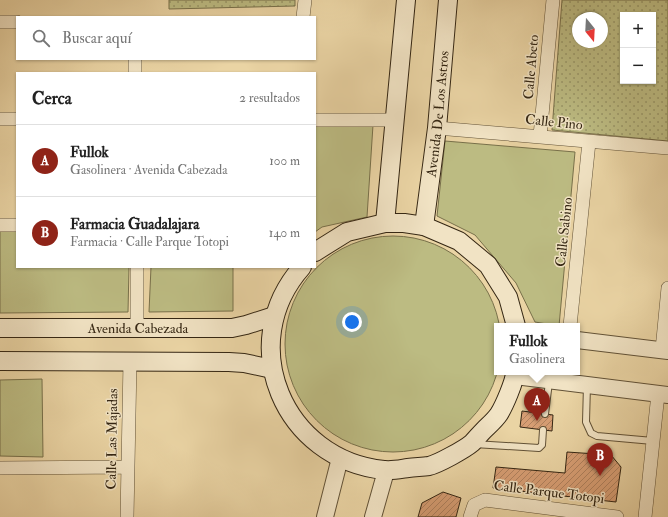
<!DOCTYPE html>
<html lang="es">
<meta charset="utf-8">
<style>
:root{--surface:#fff;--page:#f2f2f2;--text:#222;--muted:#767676;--line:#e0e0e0;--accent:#8f2418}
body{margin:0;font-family:"IM FELL Double Pica",serif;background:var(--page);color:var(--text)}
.controls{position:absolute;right:12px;top:12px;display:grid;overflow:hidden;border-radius:0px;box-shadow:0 1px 3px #0004}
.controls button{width:36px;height:36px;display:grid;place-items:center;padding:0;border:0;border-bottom:1px solid var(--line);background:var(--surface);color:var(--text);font:20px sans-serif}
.compass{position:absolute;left:572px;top:12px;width:36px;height:36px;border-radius:50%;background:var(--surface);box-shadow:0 1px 3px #0004;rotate:162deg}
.you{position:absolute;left:352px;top:322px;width:14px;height:14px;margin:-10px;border:3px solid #fff;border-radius:50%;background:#1a73e8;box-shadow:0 0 0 6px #1a73e833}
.badge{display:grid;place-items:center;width:26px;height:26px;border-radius:50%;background:var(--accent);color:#fff;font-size:13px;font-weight:700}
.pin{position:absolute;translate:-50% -33px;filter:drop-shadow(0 1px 2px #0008)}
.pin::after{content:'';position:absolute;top:21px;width:14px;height:12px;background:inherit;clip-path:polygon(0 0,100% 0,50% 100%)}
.popup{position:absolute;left:494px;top:323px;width:86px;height:52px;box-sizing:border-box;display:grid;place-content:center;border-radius:0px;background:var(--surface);filter:drop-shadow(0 1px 3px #0005);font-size:13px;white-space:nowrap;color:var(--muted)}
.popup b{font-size:15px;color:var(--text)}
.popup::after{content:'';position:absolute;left:50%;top:100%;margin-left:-8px;border:8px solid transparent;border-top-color:var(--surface)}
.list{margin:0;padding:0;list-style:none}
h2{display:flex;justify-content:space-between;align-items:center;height:52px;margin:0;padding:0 16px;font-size:17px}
h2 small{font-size:13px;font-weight:400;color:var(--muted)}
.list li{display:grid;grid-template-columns:26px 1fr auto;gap:12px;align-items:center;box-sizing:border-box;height:72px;padding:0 16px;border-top:1px solid var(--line)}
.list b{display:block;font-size:15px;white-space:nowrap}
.list p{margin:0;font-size:13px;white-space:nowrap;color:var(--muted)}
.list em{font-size:13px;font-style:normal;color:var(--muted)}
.icon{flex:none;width:22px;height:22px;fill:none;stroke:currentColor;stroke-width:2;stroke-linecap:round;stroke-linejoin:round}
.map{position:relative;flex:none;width:668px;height:517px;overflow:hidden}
.search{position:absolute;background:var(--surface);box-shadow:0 1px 3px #0004;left:16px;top:16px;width:300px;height:44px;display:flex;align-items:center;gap:10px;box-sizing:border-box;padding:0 14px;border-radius:0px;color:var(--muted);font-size:15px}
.panel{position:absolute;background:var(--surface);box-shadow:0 1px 3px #0004;left:16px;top:72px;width:300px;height:196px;border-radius:0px}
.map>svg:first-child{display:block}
.green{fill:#bcbb82;stroke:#78704a}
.park{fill:url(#park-dots);stroke:#78704a;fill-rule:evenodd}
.building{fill:url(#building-hatch);stroke:#342613}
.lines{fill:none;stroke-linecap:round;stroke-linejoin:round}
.service-casing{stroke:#625237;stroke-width:8}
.minor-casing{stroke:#625237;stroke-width:14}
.tertiary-casing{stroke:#625237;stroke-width:18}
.secondary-casing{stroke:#342613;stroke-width:20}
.service{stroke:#f1e3c4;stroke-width:6}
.minor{stroke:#f1e3c4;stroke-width:13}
.tertiary{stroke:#f1e3c4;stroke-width:16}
.secondary{stroke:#f1e3c4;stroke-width:18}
.labels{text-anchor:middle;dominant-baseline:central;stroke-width:3;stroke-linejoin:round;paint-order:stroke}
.street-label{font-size:14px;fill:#342613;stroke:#f1e3c4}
</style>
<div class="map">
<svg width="668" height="517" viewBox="0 0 668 517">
<defs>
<pattern id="park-dots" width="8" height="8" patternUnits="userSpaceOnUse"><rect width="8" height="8" fill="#bcbb82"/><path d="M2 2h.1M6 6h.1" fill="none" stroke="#9a9869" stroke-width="1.8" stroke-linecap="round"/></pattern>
<pattern id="building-hatch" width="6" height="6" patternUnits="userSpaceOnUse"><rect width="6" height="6" fill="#d79e74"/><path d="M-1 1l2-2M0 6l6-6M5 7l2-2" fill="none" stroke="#af815e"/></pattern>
</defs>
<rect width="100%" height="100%" fill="#ead4a4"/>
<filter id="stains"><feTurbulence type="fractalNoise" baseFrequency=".005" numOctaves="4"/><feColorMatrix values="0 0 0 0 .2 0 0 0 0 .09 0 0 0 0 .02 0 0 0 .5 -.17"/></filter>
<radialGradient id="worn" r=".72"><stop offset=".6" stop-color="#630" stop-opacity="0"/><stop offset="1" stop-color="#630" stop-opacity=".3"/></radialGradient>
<!-- green -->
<path class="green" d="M 373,125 L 367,217 L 322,227 L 315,232 L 315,126 Z
M 445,141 L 575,152 L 559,326 L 535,322 L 516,283 L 475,235 L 437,216 Z
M 0,228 L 17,230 L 17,267 L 129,267 L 128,312 L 0,313 Z
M285 344a108 108 0 1 1 216 0a108 108 0 1 1-216 0Z
M 151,267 L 233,267 L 233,311 L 149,312 Z
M 42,379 L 43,457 L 0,456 L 0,380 Z"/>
<!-- park -->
<path class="park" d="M 169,0 L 295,0 L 295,6 L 169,9 Z
M 562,0 L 668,0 L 668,141 L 552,130 ZM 623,15 L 653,15 L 653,81 L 623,81 ZM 578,18 L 602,18 L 602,42 L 578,42 Z"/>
<!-- building -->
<path class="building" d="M 522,411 L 553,415 L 552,431 L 520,427 Z
M 567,452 L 611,455 L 621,467 L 616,502 L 493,488 L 496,467 L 565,473 Z
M 443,492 L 461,498 L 456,517 L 418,517 L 422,503 Z"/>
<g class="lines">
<!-- service casing -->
<g class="service-casing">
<path id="service" d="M 587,385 L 586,422 L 591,433 L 597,436 L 653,441
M 545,414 L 549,382
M 474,444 L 539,448 L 542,445 L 543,430"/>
</g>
<!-- minor casing -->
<g class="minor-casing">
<path id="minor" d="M 303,17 L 305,0
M 0,22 L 17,22
M 135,59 L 135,73
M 0,119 L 17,119
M 315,120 L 395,120
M 437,128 L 668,148
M 540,136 L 553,0
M 0,225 L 17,225
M 137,267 L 137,328
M 570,326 L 589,142
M 662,350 L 668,288
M 0,468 L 127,467
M 127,517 L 130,362
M 470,517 L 474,505 L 485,500 L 617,517
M 645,517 L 658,394"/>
</g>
<!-- tertiary casing -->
<g class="tertiary-casing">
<path id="tertiary" d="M 577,340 L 668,351
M 515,376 L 668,395
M 325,517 L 340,458
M 373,517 L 386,471"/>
</g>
<!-- secondary casing -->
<g class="secondary-casing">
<g id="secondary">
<path d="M 385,223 L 406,0"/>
<path id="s1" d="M 424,226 L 437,128 L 448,0"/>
<path d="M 315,252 L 347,232 L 385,223 L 404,223 L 424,226 L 459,241 L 488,265 L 508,297 L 516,326"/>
<path d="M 302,267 C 234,344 284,460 384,470 C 392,471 401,469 408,468 C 415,467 422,467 429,466 C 438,464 465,449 472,443 C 476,439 480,434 484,430 C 489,425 495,420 499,414 C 504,406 515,381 515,372"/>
<path id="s2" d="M 0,328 L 232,328 L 246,325 L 274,316"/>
<path d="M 0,361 L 229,362 L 244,363 L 272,369"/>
</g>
</g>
<!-- service -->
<use href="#service" class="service"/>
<!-- minor -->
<use href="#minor" class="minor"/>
<!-- tertiary -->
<use href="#tertiary" class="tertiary"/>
<!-- secondary -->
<use href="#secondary" class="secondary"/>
</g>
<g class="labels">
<!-- street labels -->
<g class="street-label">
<text transform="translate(531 67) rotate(-85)">Calle Abeto</text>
<text stroke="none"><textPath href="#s1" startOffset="113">Avenida De Los Astros</textPath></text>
<text transform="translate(554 122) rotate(6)">Calle Pino</text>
<text transform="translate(564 232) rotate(-84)">Calle Sabino</text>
<text stroke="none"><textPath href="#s2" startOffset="138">Avenida Cabezada</textPath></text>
<text transform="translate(112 439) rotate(-89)">Calle Las Majadas</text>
<text transform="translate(549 492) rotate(7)">Calle Parque Totopi</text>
</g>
</g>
<rect width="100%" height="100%" filter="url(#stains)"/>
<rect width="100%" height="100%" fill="url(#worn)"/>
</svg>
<div class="controls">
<button>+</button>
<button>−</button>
</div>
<svg class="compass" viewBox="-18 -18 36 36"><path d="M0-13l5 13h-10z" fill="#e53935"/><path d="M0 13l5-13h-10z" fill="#767676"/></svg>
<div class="you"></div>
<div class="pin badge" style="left:537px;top:421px">A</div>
<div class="popup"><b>Fullok</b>Gasolinera</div>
<div class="pin badge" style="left:600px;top:476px">B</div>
<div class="search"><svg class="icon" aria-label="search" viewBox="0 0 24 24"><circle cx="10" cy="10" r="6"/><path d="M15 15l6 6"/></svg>Buscar aquí</div>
<section class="panel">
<h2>Cerca<small>2 resultados</small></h2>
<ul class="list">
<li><span class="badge">A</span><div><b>Fullok</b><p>Gasolinera · Avenida Cabezada</p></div><em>100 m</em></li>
<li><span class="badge">B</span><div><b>Farmacia Guadalajara</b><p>Farmacia · Calle Parque Totopi</p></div><em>140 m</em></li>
</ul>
</section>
</div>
